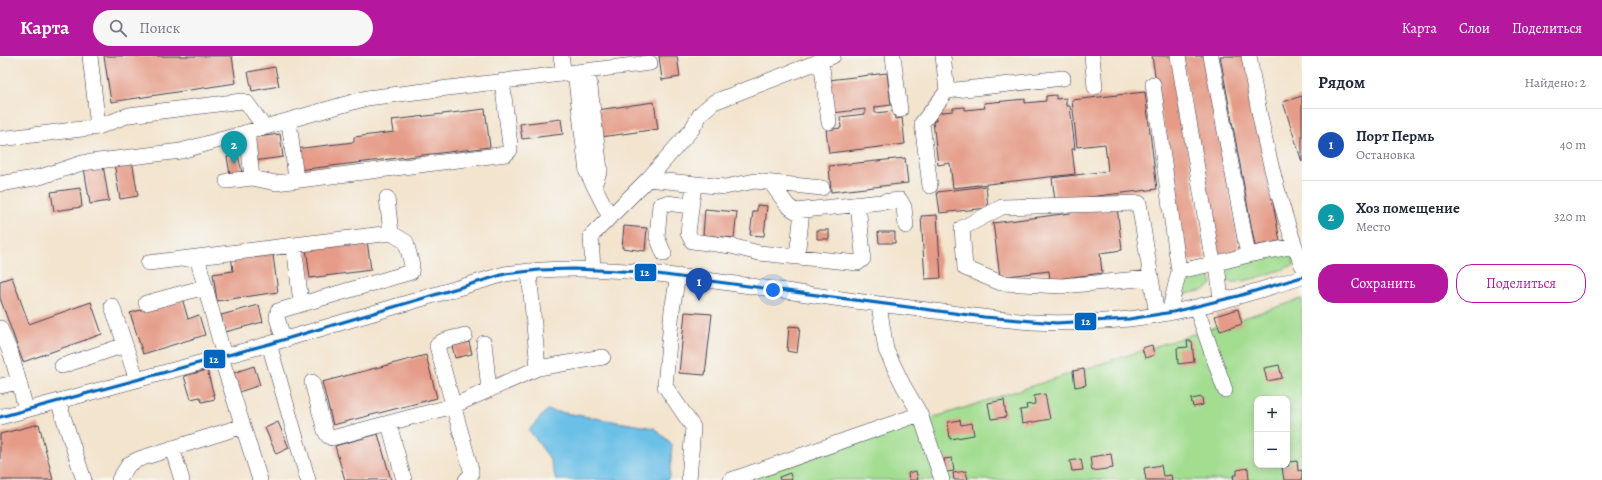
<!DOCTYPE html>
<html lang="ru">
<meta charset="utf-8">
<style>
:root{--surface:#fff;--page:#f6f6f7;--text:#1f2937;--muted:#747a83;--line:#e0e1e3;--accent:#b5179e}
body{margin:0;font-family:Alegreya,serif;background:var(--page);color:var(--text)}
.controls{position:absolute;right:12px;bottom:12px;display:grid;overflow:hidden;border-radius:8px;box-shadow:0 2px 6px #0003}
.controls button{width:36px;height:36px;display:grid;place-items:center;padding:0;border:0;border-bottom:1px solid var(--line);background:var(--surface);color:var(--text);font:20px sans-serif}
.you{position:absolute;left:773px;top:234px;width:14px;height:14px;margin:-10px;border:3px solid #fff;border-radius:50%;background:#1a73e8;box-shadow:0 0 0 6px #1a73e833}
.badge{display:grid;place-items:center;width:26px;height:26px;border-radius:50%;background:var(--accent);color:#fff;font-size:13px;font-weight:700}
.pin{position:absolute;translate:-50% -33px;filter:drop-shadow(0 1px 2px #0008)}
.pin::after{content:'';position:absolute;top:21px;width:14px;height:12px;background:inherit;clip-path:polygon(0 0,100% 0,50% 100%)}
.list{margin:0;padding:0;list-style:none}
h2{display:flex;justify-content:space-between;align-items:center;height:52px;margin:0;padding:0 16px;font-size:17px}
h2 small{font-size:13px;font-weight:400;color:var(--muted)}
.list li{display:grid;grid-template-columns:26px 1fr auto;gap:12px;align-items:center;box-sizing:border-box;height:72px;padding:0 16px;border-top:1px solid var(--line)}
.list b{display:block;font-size:15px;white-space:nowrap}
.list p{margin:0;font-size:13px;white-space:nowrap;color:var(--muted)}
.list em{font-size:13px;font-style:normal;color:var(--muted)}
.actions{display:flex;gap:8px;padding:12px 16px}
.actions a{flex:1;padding:9px 0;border:1px solid var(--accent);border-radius:16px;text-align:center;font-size:14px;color:var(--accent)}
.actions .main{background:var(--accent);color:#fff}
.icon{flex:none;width:22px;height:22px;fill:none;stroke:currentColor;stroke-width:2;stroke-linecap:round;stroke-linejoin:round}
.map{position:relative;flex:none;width:1302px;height:424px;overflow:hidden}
header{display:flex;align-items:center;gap:24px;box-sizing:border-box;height:56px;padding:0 20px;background:var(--accent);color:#fff}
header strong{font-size:19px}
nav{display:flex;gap:22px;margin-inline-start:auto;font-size:14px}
.search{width:280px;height:36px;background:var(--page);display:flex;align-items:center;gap:10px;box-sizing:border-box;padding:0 14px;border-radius:22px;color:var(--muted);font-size:15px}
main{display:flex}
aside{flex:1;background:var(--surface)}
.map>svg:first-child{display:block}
.green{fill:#a2dd90;stroke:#628066;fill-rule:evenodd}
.water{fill:#6bc0e7;stroke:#467191}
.building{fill:#e59b87}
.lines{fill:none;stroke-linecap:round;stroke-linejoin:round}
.minor-casing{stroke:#413f51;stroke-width:16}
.minor{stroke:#fff;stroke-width:15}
.bus-1-casing{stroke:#f6f6f2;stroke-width:6}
.bus-1{stroke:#0065bd;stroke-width:3}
.line-badge{stroke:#f6f6f2;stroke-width:1.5}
.badge-label{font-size:11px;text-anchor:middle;font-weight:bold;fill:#fff}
</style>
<header>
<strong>Карта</strong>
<div class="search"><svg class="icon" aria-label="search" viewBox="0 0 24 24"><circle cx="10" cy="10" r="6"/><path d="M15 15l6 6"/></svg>Поиск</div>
<nav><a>Карта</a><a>Слои</a><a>Поделиться</a></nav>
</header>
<main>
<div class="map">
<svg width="1302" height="424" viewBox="0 0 1302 424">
<rect width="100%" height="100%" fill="#f6f6f2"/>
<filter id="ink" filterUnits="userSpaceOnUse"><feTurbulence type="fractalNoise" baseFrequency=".025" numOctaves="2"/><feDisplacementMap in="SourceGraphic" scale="8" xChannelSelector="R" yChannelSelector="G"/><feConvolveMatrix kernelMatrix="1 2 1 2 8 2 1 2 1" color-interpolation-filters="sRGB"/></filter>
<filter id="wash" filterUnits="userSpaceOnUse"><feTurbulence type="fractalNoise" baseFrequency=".012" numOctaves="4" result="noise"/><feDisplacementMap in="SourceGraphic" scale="16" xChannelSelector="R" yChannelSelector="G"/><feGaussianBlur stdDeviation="0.9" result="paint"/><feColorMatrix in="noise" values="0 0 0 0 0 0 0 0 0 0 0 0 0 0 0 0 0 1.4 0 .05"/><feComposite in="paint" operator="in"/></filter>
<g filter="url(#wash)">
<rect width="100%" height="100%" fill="#f3e4ce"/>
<!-- green -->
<path class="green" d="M 1288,197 L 1294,204 L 1294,209 C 1281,214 1236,231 1226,225 L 1222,216 L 1228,210 Z
M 1203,215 L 1209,219 L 1212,228 L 1205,234 L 1181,239 L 1178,233 L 1187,218 Z
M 1302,243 L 1302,424 L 740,424 ZM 1257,343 L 1287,343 L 1287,409 L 1257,409 Z"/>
<!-- water -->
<path class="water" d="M 547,354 L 654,372 L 672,388 L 670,421 L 667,424 L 556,424 L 550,403 L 529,374 Z"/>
<g id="blocks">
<!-- building -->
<path class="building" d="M 104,0 L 232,0 L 236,27 L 111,46 Z
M 659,0 L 677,0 L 680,21 L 662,24 Z
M 1152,0 L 1173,0 L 1205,203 L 1184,206 Z
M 1182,0 L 1206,0 L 1240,197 L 1217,201 Z
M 1220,0 L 1246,0 L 1280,185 L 1255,190 Z
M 275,11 L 279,30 L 252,35 L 248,16 Z
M 887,17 L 891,49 L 875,51 L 875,57 L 894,55 L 895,63 L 902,62 L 905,88 L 829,97 L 826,74 L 841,72 L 840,61 L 865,58 L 865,53 L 833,57 L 829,24 Z
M 1145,36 L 1157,133 L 1055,145 L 1052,122 L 1108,115 L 1105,88 L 1077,91 L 1072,44 Z
M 1056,39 L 1056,43 L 1066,42 L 1066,50 L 1070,50 L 1075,93 L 1072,93 L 1075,118 L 953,132 L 950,107 L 938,109 L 933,65 L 936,65 L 935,57 L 953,55 L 953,52 L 965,51 L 965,54 L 985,52 L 984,47 L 1025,43 L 1025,47 L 1046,45 L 1046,40 Z
M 1302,40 L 1302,106 L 1283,46 Z
M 654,46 L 658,73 L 601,81 L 597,54 Z
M 485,53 L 490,91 L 298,114 L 295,93 L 354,86 L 354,81 L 394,76 L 392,64 Z
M 561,63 L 563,78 L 522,83 L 520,68 Z
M 280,78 L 283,101 L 253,105 L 250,82 Z
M 238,99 L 242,116 L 230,118 L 227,101 Z
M 905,102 L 908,127 L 831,136 L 829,110 Z
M 132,104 L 138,140 L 120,143 L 114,107 Z
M 103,109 L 109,145 L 90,148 L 84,112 Z
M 986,130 L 988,152 L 940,157 L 937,136 Z
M 80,132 L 82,151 L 54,155 L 51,136 Z
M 757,149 L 767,150 L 764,180 L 750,179 L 753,155 L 757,155 Z
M 1117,151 L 1122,194 L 1100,197 L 1102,217 L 1050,224 L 1049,215 L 1000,221 L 993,167 Z
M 705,153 L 737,156 L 734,182 L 703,179 Z
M 937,159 L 941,222 L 925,223 L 921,160 Z
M 624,170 L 647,172 L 645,195 L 622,192 Z
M 817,174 L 829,174 L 829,183 L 817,183 Z
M 878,176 L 895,176 L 895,187 L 879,187 Z
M 367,184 L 371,214 L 310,222 L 306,192 Z
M 272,192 L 278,236 L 217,245 L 213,218 L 233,215 L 231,198 Z
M 12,221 L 29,268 L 91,246 L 102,278 L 23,306 L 0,242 L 0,225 Z
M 182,242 L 188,263 L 199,259 L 205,279 L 143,298 L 130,257 Z
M 259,249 L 263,266 L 225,276 L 221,259 Z
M 1238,253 L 1242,268 L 1220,275 L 1215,260 Z
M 685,256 L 712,258 L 705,319 L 679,317 Z
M 789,270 L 800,271 L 797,297 L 787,295 Z
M 1187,285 L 1192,285 L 1194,306 L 1178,308 L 1177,292 L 1188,291 Z
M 469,286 L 472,298 L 455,302 L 452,290 Z
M 1152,289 L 1154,299 L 1145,302 L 1142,292 Z
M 426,299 L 437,342 L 333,369 L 322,326 Z
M 1279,309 L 1282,322 L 1267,325 L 1264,312 Z
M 254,310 L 260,329 L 233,338 L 227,319 Z
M 1084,313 L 1086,329 L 1075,331 L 1073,315 Z
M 207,314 L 215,343 L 202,346 L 200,341 L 191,343 L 184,320 Z
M 1045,338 L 1050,363 L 1022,368 L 1020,354 L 1027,353 L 1026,349 L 1035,348 L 1034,340 Z
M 1202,341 L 1203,349 L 1193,351 L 1191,343 Z
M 1004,344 L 1006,361 L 991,363 L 988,347 Z
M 960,364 L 961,369 L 972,367 L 974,379 L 950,383 L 948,366 Z
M 278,366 L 289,392 L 276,398 L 265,372 Z
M 39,368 L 53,424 L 0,424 L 0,378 Z
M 378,378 L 391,424 L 345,424 L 335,390 Z
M 1111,398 L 1113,412 L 1092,415 L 1090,401 Z
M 952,402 L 954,415 L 946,416 L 944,403 Z
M 1081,403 L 1083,414 L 1072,415 L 1070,405 Z
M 1297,405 L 1298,415 L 1302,414 L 1302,424 L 1284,424 L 1282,411 L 1288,410 L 1289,406 Z
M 1161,409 L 1163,420 L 1171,419 L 1172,424 L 1146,424 L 1144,412 Z
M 1248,412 L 1249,424 L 1234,424 L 1233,419 L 1237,419 L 1237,414 Z
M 916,415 L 918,424 L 909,424 L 908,417 Z
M 966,415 L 968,424 L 954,424 L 953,417 Z
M 790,417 L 792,424 L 780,424 L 779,421 Z"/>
</g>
</g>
<g filter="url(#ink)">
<use href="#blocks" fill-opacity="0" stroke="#413f51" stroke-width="1"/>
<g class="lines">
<!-- minor casing -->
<g class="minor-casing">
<path id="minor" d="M 561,0 L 564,18
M 893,0 L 900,54
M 943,0 L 947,35 L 1063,22
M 1092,0 L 1095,31
M 1178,0 L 1213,207
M 1211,0 L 1248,199 L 1295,190
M 1249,0 C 1260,68 1277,145 1302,209
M 821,4 L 829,66
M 588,15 L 600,114 L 594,129
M 575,16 L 587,116 L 610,161
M 1153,28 L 1179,215 L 1217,207
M 289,64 L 296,124
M 98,71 L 129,59 L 242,45 L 247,47 L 264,71
M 247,76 L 252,122
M 0,83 L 98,71 L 90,0
M 648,123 L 725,131 L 755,125 L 822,132
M 227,125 L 252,122 L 276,127 L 506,98 L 510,94 L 510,89 L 502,25
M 771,127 L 788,150 L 795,155 L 900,144 L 904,151 L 906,170
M 0,128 L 40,121 L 82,107 L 181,95 L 367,42 L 650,7
M 694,128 L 688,177 L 692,185 L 731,190 L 759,197 L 858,207 L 863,203 L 863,198 L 858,148
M 930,130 L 922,67 L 947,35
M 294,189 L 301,247
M 664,198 L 657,181 L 660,149 L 666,147 L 691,150
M 797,201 L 802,155
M 148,207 L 197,201
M 593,214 L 591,180 L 648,123 L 692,73 L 701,57 L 714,46 L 833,0
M 678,220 L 672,254 L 665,330 L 693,371 L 689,424
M 1150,222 L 1062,230 L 1001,227 L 965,212 L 962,172 L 1002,151 L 1139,147 L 1157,259
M 1221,245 L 1217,207 L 1248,199
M 146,247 L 205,231
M 879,249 L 886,294 L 903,329 L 920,358 L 942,424
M 112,250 L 137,324
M 1196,251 L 1225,334
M 1169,257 L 1179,215
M 0,272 L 11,298 L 19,326
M 465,279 C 457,282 441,283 437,290 L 471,414 L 471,419 L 466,424
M 284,284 L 277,262 L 278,255 L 411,216 L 412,209 L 406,186 L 391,177
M 484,287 L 489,334
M 269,288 L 308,424
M 224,300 L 197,201 L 391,177 L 387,142
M 221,301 L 260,424
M 62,310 L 125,289
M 538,312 L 603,301
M 312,326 L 325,375 L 328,380 L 332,382 L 453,350 L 538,312 L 529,215
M 0,330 L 19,326 L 26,354
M 58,345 L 84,424
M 0,361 L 269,288 L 505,218 C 594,204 690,222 779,234 C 831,242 883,249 935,255 C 968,259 1000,264 1032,266 C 1064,268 1097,266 1129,263 C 1188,256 1246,239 1302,221
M 389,368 L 404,424
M 172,392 L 182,424
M 119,424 L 129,408 L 139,403 L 243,370
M 731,424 L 920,358"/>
</g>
<!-- minor -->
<use href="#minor" class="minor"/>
<!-- bus-1 casing -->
<g class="bus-1-casing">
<path id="bus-1" d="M 0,361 L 269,288 L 505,218 L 539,214 L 573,213 L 642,216 L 984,261 L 1056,267 L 1129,263 L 1173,256 L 1238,240 L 1302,221"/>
</g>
<!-- bus-1 -->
<use href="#bus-1" class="bus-1"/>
</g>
</g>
<g class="line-badge">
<rect x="634" y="207" width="23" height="19" rx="4" fill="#0065bd"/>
<rect x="1074" y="256" width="23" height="19" rx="4" fill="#0065bd"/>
<rect x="203" y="293" width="23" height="20" rx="4" fill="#0065bd"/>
</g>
<g class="badge-label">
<text x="645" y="220">12</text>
<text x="1086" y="269">12</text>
<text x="214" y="307">12</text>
</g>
</svg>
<div class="controls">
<button>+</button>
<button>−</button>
</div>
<div class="you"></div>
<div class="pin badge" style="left:699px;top:245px;background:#1a4fb4">1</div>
<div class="pin badge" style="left:234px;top:108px;background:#0f9aa8">2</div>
</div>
<aside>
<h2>Рядом<small>Найдено: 2</small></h2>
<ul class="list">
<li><span class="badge" style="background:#1a4fb4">1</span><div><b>Порт Пермь</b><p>Остановка</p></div><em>40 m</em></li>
<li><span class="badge" style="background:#0f9aa8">2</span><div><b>Хоз помещение</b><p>Место</p></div><em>320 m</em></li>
</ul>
<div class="actions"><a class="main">Сохранить</a><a>Поделиться</a></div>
</aside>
</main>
